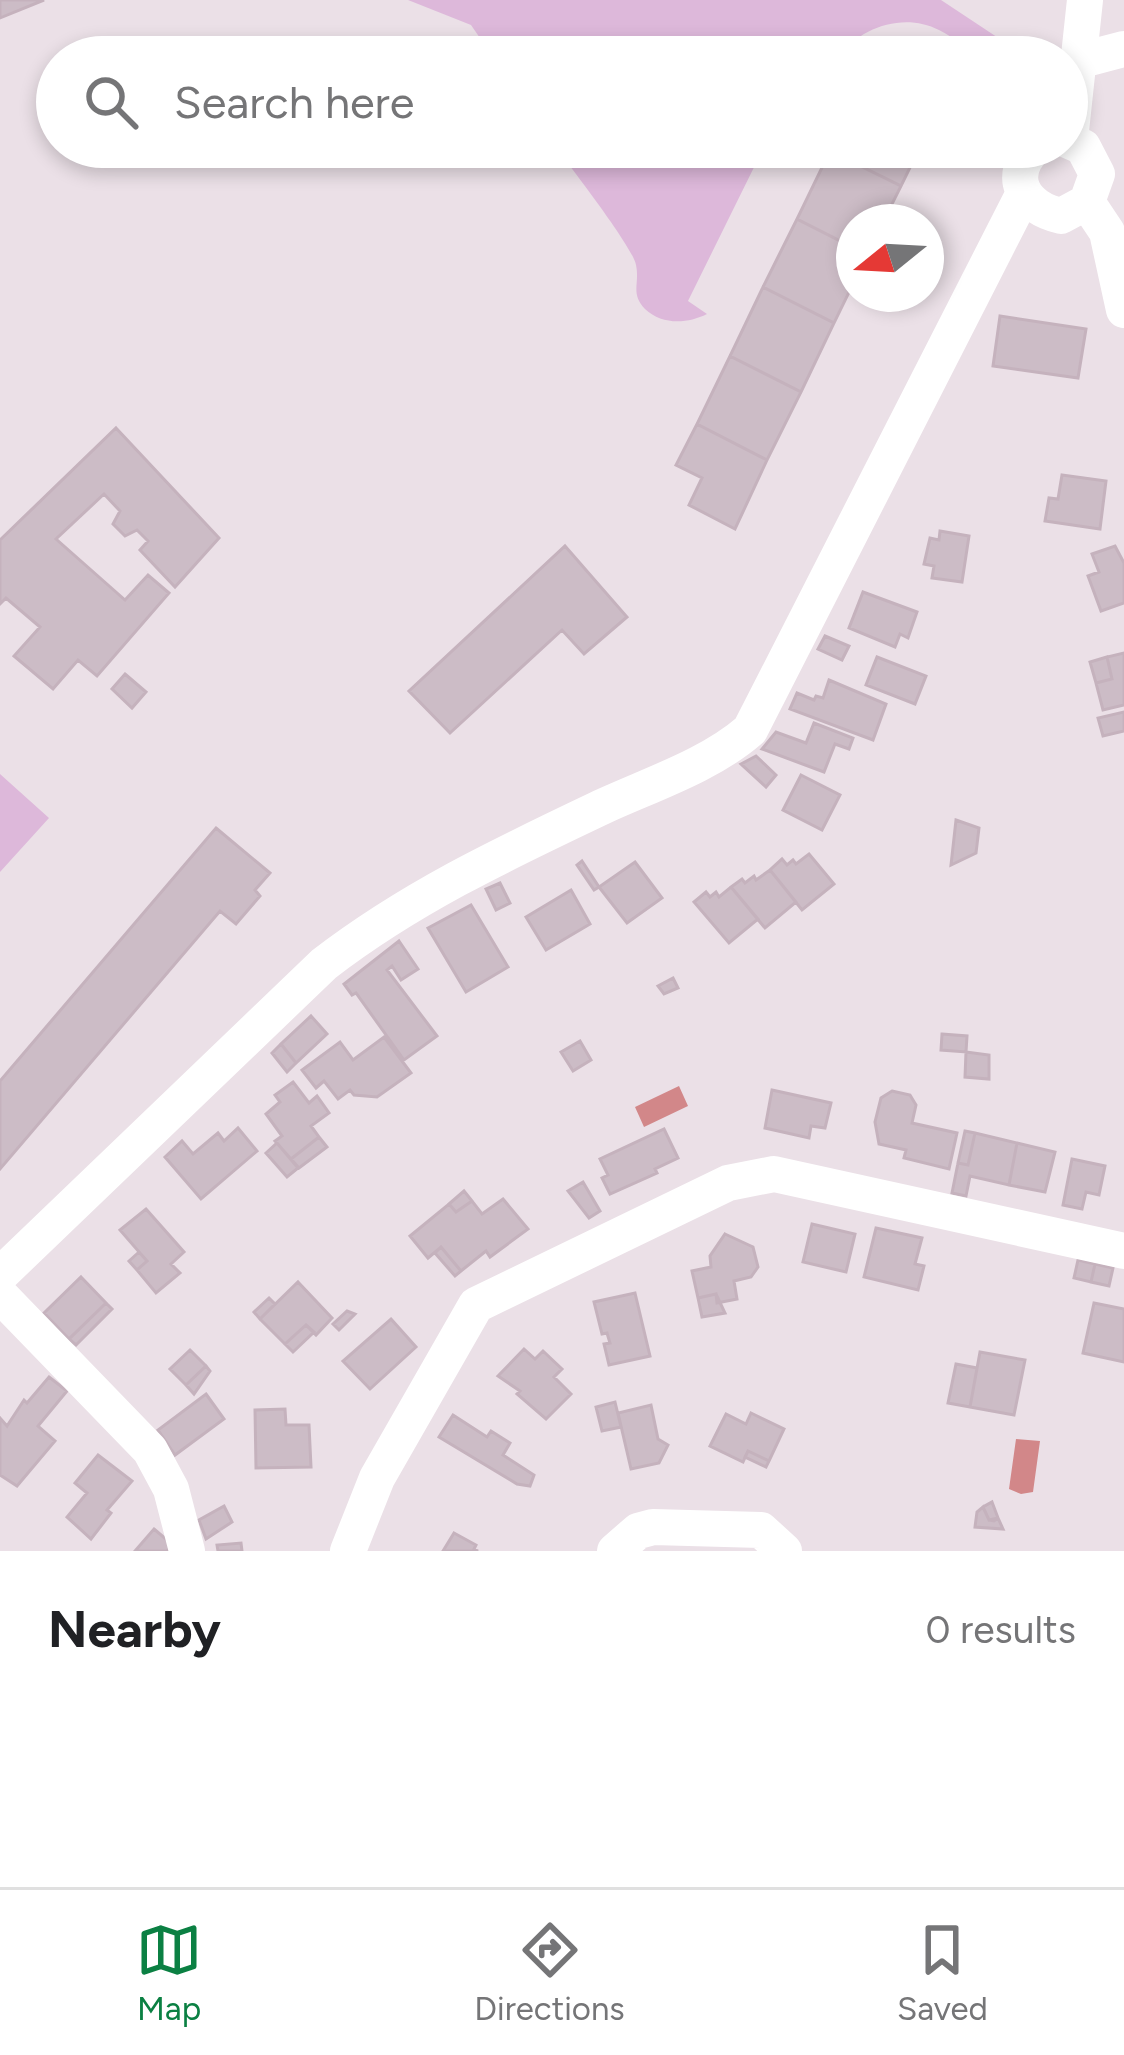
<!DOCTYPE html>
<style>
:root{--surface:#fff;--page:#f6f6f6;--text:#202124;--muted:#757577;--line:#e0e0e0;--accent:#0b8043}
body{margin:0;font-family:Figtree,sans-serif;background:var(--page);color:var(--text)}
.compass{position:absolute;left:836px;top:204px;width:108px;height:108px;border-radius:50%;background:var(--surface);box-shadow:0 6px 18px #0003;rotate:252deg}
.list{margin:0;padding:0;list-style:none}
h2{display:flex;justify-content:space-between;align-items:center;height:156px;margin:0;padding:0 48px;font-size:51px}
h2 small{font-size:39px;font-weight:400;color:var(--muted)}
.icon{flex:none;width:66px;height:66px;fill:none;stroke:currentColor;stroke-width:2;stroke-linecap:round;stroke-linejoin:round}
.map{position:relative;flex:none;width:1124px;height:1551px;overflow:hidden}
.search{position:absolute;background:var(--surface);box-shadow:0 6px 18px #0003;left:36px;right:36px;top:36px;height:132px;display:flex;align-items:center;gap:30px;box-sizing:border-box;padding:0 42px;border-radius:66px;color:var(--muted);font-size:45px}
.sheet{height:336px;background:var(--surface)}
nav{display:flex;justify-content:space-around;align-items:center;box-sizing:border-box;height:168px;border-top:3px solid var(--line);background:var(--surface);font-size:33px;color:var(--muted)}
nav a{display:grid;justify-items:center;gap:6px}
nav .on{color:var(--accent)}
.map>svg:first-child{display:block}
.green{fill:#ddb8da}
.water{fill:#d28789}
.building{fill:#ccbcc6;stroke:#c5b2bd;stroke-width:3}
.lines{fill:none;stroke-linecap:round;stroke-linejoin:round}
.street{stroke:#fff;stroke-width:36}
</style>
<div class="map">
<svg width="1124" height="1551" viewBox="0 0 1124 1551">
<rect width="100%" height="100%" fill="#ebe0e7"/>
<!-- green -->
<path class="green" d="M 408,0 L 941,0 L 1027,57 C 1015,57 1000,60 989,57 C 972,53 955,38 939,30 C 904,12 860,27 839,57 L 493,57 L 471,25 Z
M 556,147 L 764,147 L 688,301 L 707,314 C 687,324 662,325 645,309 C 630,293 640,284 636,265 C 633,247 571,168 556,147 Z
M 0,774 L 49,818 L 0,872 Z"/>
<!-- water -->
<path class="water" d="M 679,1086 L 688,1106 L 644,1127 L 635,1107 Z
M 1016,1439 L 1040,1441 L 1033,1492 L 1021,1494 L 1009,1489 Z"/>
<!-- building -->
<path class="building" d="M 0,0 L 44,0 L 0,18 Z
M 832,147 L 920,147 L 901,186 L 830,151 Z
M 830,151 L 901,186 L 883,222 L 854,222 L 854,248 L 797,219 Z
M 797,219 L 854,248 L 854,282 L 834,323 L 763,287 Z
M 763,287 L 834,323 L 801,392 L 730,356 Z
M 1000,316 L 1086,329 L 1078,378 L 993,366 Z
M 730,356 L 801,392 L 767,460 L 697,424 Z
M 697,424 L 767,460 L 735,529 L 689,505 L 702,478 L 676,465 Z
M 116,428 L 219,538 L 175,587 L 140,550 L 148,541 L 137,530 L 125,536 L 113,524 L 120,511 L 104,494 L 56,539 L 125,600 L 148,575 L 169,593 L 97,676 L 78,660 L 53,689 L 14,656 L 40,627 L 6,598 L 0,604 L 0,540 Z
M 1062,475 L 1106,481 L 1100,529 L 1045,521 L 1049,498 L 1058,499 Z
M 940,531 L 969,536 L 962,582 L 932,578 L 934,566 L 924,564 L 930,538 L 939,540 Z
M 565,546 L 627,617 L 584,654 L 562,630 L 450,733 L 409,691 Z
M 1115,546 L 1124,563 L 1124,603 L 1101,611 L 1088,576 L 1099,572 L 1092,554 Z
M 863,592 L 917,612 L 908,638 L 900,634 L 895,647 L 849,628 Z
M 825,636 L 849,646 L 842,660 L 818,649 Z
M 1124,653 L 1124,705 L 1103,710 L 1096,683 L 1112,679 L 1107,657 Z
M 877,657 L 926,676 L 915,704 L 866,685 Z
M 1107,657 L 1112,679 L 1096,683 L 1090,662 Z
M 125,674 L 146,692 L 132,708 L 112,689 Z
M 829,680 L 886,704 L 873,740 L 790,709 L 797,693 L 814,700 L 816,696 L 823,698 Z
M 1124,712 L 1124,731 L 1103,736 L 1098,718 Z
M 814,723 L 853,738 L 849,749 L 835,744 L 824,772 L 762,749 L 776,732 L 806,743 Z
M 756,756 L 776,775 L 766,787 L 741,764 Z
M 801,775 L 840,795 L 822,830 L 783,810 Z
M 956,820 L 979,828 L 976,853 L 951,865 Z
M 216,828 L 270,873 L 255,890 L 260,896 L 236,924 L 220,911 L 0,1169 L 0,1081 Z
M 809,854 L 834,884 L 802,910 L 770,870 L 782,859 L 787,865 L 793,860 L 796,864 Z
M 582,861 L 599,887 L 594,890 L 577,865 Z
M 635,862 L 662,898 L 627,923 L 599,887 Z
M 770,870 L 796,902 L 765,928 L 731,887 L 742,879 L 745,883 L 754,876 L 756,880 Z
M 500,883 L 510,903 L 496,910 L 486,889 Z
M 731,887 L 758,919 L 729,943 L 694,902 L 706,892 L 710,897 L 716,892 L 719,897 Z
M 571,890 L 590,924 L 546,950 L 526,917 Z
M 471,905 L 508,967 L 466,992 L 428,928 Z
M 399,941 L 418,969 L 401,980 L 392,966 L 387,970 L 437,1036 L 404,1060 L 356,993 L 352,995 L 344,984 Z
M 673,978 L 678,988 L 664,994 L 658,986 Z
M 311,1016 L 327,1034 L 296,1063 L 281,1044 Z
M 942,1034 L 967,1036 L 966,1052 L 941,1050 Z
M 384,1037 L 411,1073 L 377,1097 L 354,1095 L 350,1090 L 338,1099 L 324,1081 L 316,1088 L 302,1070 L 340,1042 L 353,1060 Z
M 580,1041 L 591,1060 L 573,1071 L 561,1052 Z
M 281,1044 L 296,1063 L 287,1072 L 272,1053 Z
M 966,1052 L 989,1055 L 989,1079 L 965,1077 Z
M 293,1082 L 309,1103 L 317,1096 L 329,1113 L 311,1126 L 319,1137 L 291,1159 L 275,1141 L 282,1136 L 266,1114 L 280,1102 L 275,1095 Z
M 772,1090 L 831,1103 L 825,1128 L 811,1126 L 809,1138 L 765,1128 Z
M 892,1091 L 910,1095 L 916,1105 L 912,1123 L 957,1133 L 949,1169 L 904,1158 L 906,1150 L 879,1144 L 875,1122 L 881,1098 Z
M 238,1128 L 257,1151 L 201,1199 L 165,1157 L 182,1141 L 193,1154 L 218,1133 L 224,1141 Z
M 664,1129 L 678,1158 L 655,1169 L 657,1173 L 610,1194 L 602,1178 L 608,1175 L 600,1159 Z
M 965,1131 L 975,1133 L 968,1165 L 958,1163 Z
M 975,1133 L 1017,1143 L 1009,1185 L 970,1176 L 966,1196 L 952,1193 L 958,1163 L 968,1165 Z
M 319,1137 L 327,1147 L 299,1168 L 291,1159 Z
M 277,1143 L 298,1168 L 287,1177 L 266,1153 Z
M 1017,1143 L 1055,1152 L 1045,1192 L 1009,1185 Z
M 1072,1159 L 1105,1166 L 1099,1195 L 1086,1192 L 1082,1209 L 1063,1205 Z
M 583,1182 L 600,1211 L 589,1218 L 568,1191 Z
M 464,1191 L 472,1201 L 456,1212 L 449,1204 Z
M 503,1199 L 528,1229 L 490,1257 L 486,1251 L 461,1271 L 441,1247 L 428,1258 L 410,1236 L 449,1204 L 456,1212 L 472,1201 L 482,1214 Z
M 146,1209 L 184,1252 L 171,1264 L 180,1273 L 156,1293 L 137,1270 L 147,1261 L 120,1230 Z
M 812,1224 L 855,1234 L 846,1272 L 803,1262 Z
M 876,1228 L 922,1238 L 915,1264 L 924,1266 L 918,1290 L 864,1277 Z
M 725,1234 L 753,1247 L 758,1267 L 751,1277 L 734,1281 L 737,1299 L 717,1303 L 716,1294 L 698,1298 L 692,1271 L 711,1267 L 710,1256 Z
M 441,1247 L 461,1271 L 455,1276 L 435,1253 Z
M 139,1252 L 147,1261 L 137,1270 L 129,1261 Z
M 1078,1260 L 1095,1264 L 1091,1282 L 1074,1278 Z
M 1095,1264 L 1113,1268 L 1109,1286 L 1091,1282 Z
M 81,1277 L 106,1303 L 69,1339 L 44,1313 Z
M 298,1282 L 332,1318 L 316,1335 L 306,1325 L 285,1344 L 260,1319 Z
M 635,1293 L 650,1356 L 609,1365 L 604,1344 L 610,1343 L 607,1333 L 602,1334 L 594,1302 Z
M 716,1294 L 725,1313 L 702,1317 L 698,1298 Z
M 269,1298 L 275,1304 L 260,1319 L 254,1312 Z
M 106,1303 L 112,1309 L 76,1345 L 69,1339 Z
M 1094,1303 L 1124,1309 L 1124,1362 L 1083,1353 Z
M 347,1311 L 355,1314 L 339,1330 L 333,1324 Z
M 391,1319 L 416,1347 L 370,1389 L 343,1361 Z
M 306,1325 L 314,1332 L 293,1352 L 285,1344 Z
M 524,1349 L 535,1359 L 543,1351 L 562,1369 L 554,1377 L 571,1394 L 546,1419 L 517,1394 L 520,1391 L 498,1376 Z
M 190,1350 L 206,1366 L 186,1385 L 170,1369 Z
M 980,1352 L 1025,1360 L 1014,1415 L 970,1407 Z
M 956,1364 L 977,1368 L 970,1407 L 948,1403 Z
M 206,1366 L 210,1371 L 194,1394 L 186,1385 Z
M 49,1377 L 67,1391 L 38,1426 L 55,1441 L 17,1486 L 0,1475 L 0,1418 L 7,1426 L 24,1400 L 27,1403 Z
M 206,1394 L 224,1419 L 175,1455 L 158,1430 Z
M 615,1402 L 621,1427 L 602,1431 L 596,1407 Z
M 651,1405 L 658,1439 L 668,1445 L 659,1463 L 631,1469 L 618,1413 Z
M 285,1409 L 286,1425 L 309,1425 L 311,1467 L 256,1468 L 255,1410 Z
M 751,1413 L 784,1429 L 769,1461 L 748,1451 L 743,1462 L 710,1446 L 726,1414 L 746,1424 Z
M 453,1415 L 487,1437 L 491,1431 L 510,1443 L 503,1455 L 534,1475 L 530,1486 L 517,1484 L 439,1437 Z
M 748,1451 L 769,1461 L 766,1467 L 745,1457 Z
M 98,1455 L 132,1481 L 107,1510 L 111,1513 L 91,1539 L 67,1517 L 87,1493 L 75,1483 Z
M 992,1502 L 998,1518 L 994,1521 L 989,1520 L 983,1507 Z
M 224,1506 L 232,1522 L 206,1539 L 199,1520 Z
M 983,1507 L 989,1520 L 998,1518 L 1003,1529 L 975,1527 L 977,1512 Z
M 154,1529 L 173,1545 L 167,1551 L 135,1551 Z
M 454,1533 L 476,1545 L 474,1549 L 478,1551 L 443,1551 Z
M 241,1543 L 242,1551 L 218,1551 L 217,1545 Z"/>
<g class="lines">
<!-- street -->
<path class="street" d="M 1078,61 L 1124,49
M 1070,140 L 1085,0
M 1035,147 C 1005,177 1024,208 1061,216 L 1087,202 L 1097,174 L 1083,147 L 1067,140
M 1087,202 L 1107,232 L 1124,310
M 0,1275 L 324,964 C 411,897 505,853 604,806 C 652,784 710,765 750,730 L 1024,193
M 0,1295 L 150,1450 L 171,1489 L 187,1551
M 348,1551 L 377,1478 L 476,1305 L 728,1183 L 774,1174 L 1124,1251
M 615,1551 L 638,1531 L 653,1527 L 761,1530 L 784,1551"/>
</g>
</svg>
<svg class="compass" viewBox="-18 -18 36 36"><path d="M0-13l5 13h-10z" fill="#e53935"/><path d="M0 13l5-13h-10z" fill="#757577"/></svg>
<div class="search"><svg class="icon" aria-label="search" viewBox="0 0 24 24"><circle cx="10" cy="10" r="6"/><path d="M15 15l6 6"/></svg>Search here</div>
</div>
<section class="sheet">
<h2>Nearby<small>0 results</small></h2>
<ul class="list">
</ul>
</section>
<nav>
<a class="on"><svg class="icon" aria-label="map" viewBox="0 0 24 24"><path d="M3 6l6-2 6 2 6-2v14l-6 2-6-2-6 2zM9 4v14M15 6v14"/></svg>Map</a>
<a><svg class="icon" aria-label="directions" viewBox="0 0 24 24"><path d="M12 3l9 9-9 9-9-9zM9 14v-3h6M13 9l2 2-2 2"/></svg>Directions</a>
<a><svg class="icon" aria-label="saved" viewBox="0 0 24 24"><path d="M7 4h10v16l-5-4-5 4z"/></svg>Saved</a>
</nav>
